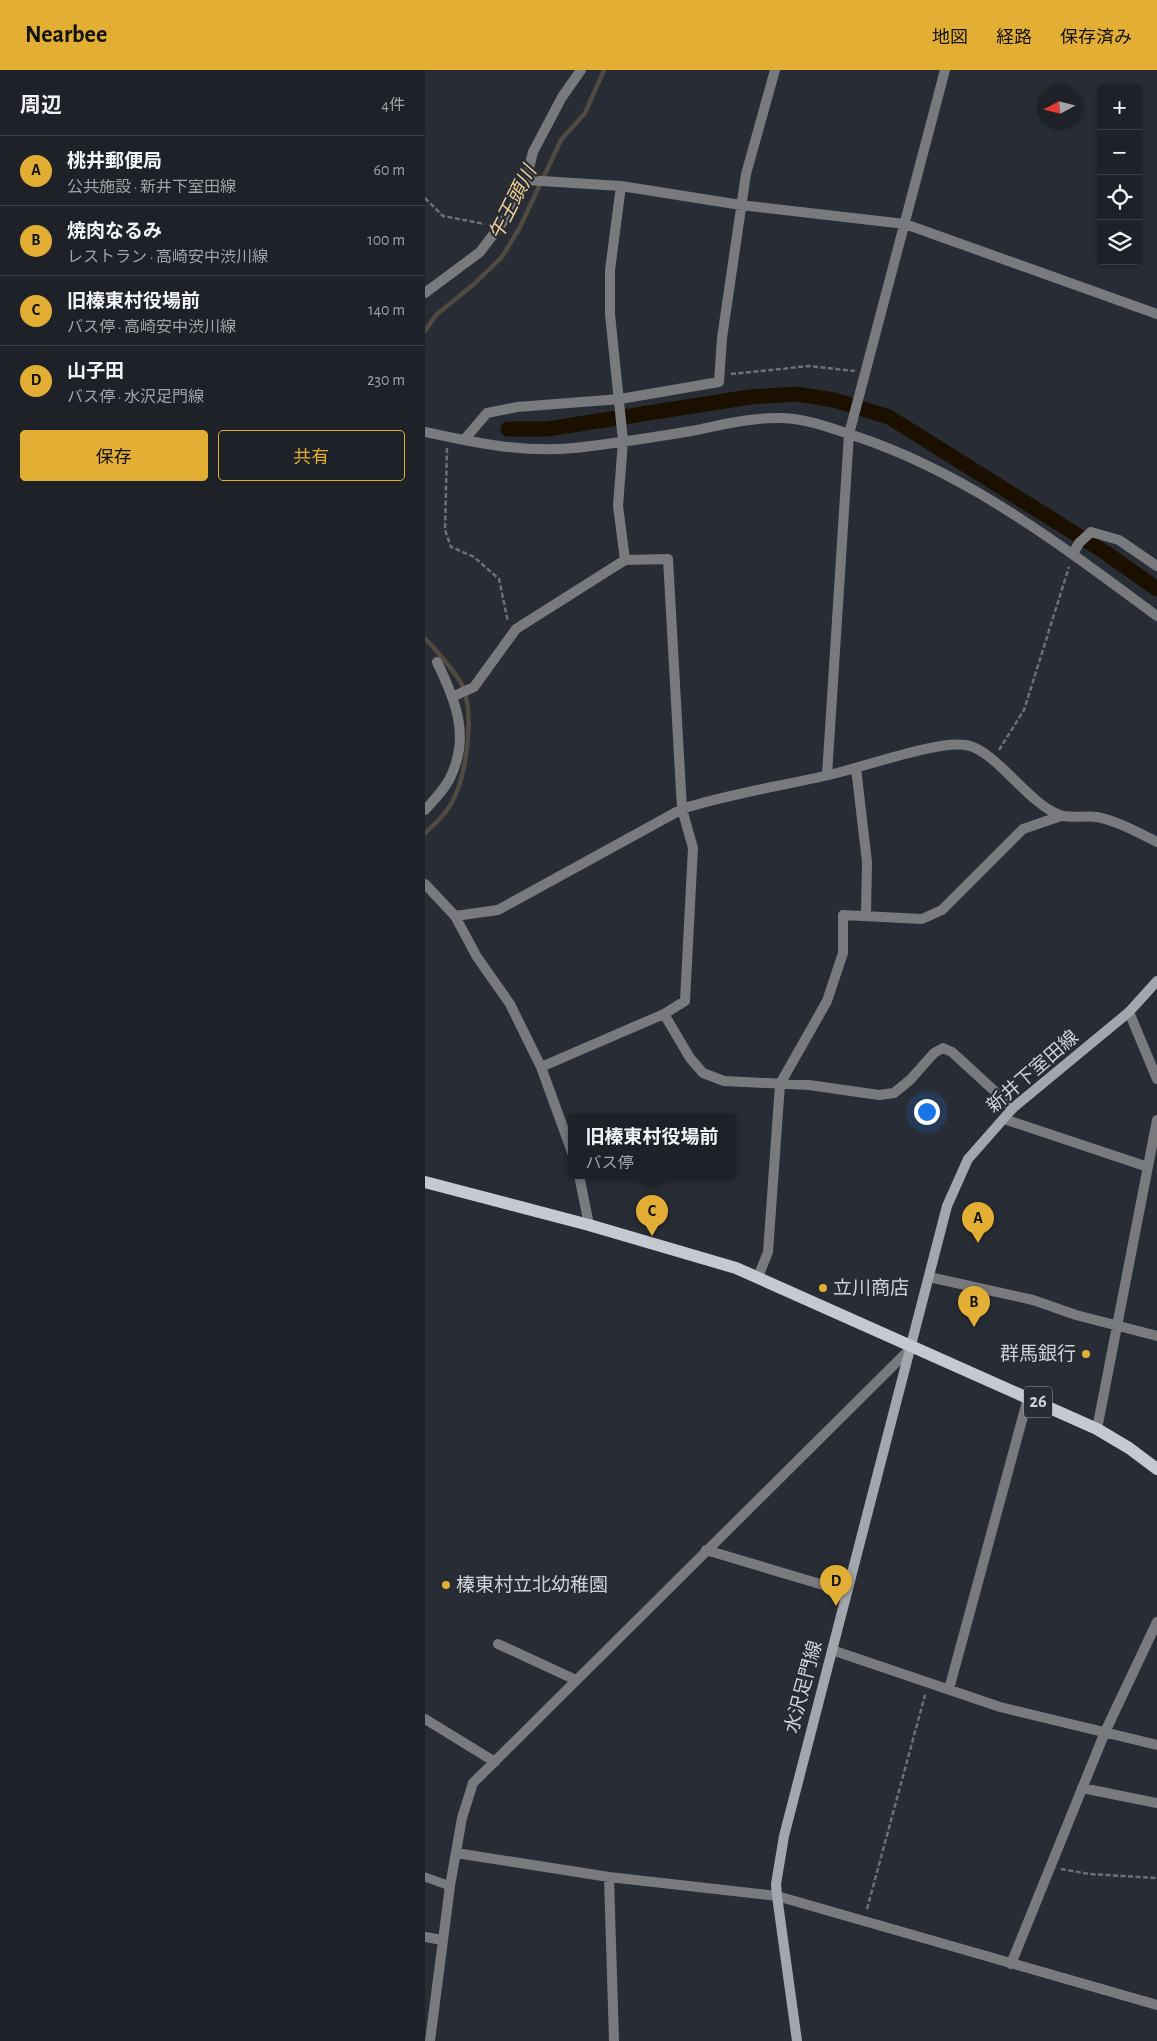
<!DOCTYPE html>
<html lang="ja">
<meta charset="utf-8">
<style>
:root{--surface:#1e2127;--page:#26292f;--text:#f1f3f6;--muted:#a1a3a7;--line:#3c3e44;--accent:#e2ae34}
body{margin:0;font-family:"Alegreya Sans","Noto Sans JP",sans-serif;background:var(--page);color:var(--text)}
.controls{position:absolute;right:15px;top:15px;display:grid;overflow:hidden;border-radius:5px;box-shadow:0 1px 4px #0004}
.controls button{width:45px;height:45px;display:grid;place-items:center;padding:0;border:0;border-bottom:1px solid var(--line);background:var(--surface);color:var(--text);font:25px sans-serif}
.compass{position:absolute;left:612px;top:15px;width:45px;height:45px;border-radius:50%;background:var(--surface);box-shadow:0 1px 4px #0004;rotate:263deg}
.you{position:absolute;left:501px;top:1041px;width:18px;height:18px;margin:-12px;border:4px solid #fff;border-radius:50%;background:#1a73e8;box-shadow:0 0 0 8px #1a73e833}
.badge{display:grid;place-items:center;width:32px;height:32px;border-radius:50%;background:var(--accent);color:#111;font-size:16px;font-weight:700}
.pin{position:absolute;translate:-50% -41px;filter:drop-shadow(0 1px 2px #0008)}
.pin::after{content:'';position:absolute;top:26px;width:18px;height:15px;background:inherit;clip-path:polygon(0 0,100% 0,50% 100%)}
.popup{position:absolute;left:143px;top:1044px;width:168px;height:65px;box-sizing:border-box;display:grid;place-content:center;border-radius:5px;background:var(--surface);filter:drop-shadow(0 1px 4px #0005);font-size:16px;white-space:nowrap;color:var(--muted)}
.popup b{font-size:19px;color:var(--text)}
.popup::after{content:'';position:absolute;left:50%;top:100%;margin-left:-10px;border:10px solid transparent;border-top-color:var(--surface)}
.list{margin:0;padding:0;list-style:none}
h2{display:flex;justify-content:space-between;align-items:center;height:65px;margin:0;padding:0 20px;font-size:21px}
h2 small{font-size:16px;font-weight:400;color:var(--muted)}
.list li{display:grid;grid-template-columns:32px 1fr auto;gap:15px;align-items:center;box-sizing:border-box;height:70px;padding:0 20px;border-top:1px solid var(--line)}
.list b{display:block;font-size:19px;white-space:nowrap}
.list p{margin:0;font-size:16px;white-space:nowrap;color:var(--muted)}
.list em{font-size:16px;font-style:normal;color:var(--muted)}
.actions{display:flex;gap:10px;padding:15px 20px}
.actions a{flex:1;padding:11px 0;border:1px solid var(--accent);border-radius:5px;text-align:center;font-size:18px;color:var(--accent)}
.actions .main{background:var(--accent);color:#111}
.icon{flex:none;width:28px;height:28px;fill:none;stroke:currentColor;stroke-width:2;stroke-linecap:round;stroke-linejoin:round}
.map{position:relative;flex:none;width:732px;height:1971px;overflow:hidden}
header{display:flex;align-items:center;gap:30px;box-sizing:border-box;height:70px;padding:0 25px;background:var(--accent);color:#111}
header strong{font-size:24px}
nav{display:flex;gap:28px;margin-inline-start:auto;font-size:18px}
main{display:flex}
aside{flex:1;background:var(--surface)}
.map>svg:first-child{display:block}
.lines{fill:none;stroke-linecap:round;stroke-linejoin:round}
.stream{stroke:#514a40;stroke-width:4.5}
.canal{stroke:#1b1000;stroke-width:15}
.path{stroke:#6c7077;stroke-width:2.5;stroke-dasharray:5 2.5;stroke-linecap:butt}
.service{stroke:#787a7e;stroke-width:9}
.minor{stroke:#787a7e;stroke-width:10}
.secondary{stroke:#a2a6ad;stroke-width:10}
.primary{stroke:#c4c9d2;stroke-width:12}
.poi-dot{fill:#e2ae34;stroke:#282c34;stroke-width:2}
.labels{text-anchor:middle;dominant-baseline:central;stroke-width:4.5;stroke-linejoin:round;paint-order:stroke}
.shield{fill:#282c34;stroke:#9da0a6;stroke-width:1}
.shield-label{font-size:18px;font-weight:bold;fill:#cfd2d7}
.street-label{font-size:19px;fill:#cfd2d7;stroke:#282c34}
.poi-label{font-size:19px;fill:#cfd2d7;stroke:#282c34;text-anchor:start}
.water-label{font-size:20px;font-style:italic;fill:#edcf95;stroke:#282c34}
</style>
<header>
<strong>Nearbee</strong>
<nav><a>地図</a><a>経路</a><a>保存済み</a></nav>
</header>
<main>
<aside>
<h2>周辺<small>4件</small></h2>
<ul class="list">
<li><span class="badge">A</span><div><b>桃井郵便局</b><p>公共施設 · 新井下室田線</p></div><em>60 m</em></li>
<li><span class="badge">B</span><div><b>焼肉なるみ</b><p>レストラン · 高崎安中渋川線</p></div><em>100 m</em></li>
<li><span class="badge">C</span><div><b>旧榛東村役場前</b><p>バス停 · 高崎安中渋川線</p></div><em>140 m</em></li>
<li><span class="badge">D</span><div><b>山子田</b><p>バス停 · 水沢足門線</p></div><em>230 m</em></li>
</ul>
<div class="actions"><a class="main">保存</a><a>共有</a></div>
</aside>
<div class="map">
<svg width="732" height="1971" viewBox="0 0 732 1971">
<rect width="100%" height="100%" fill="#282c34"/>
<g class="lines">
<!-- stream -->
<path class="stream" d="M 0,261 L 11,245 L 49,214 L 77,187 L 95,157 L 136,70 L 160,43 L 179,0
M 0,569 C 9,577 34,607 38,617 C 49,645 42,697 31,724 C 25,739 12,753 0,763"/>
<!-- canal -->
<path class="canal" d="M 83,359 L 122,359 L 325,327 L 371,324 L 409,330 L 464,347 L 681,483 L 732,519"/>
<!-- path -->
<path class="path" d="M 0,128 L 18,146 L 60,154
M 306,304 L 384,296 L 430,301
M 22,378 L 20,460 L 26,477 L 49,487 L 74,509 L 83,552
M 574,680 L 599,640 L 644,497
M 636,1799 L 664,1804 L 732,1808
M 442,1839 L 500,1625"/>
<!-- service -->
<path class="service" d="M 0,1807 L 25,1816"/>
<!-- minor -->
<path class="minor" d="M 101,110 L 196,116 L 316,135 L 480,154 L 732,244
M 0,223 L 55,182 L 83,145 L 101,110 L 108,82 L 137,27 L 156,0
M 0,362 C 50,373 98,383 149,378 C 188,374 228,367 267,361 C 296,355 327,347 357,348 C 383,349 406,358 430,366 C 543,403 638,477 732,546
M 39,370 L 62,343 L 92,337 L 195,329 L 294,312 L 297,268 L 321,104 L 350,0
M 648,484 L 654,473 L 666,462 L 694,470 L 732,496
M 29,626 L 49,617 L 91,559 L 200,490
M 431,698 L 442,792 L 441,845
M 402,705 L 424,364 L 520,0
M 0,740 C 8,731 18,721 24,710 C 46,668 31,631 12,592
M 0,814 L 30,846 L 52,887 L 85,934 L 116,997 L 147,1082
M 30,846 L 73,840 L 257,739 C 306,723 358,716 408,704 C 442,696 510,671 541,675 C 571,680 603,734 635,745 C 645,749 661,745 672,747 C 692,751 714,763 732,772
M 704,942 L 732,1009
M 239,944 L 265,988 L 278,1003 L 299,1011 L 384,1015 L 454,1025 L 469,1023 L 485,1010 L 509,983 L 518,978 L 527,982 L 588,1038
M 116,997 L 239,944 L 260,931 L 268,778 L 257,739 L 243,489 L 200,490 L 193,436 L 198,371 L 185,244 L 185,200 L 196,116
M 579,1049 L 723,1097
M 154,1105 L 164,1155
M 333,1207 L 343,1182 L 355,1014 L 402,931 L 418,883 L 418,845 L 497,849 L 517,840 L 598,759 L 636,746
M 504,1207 L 608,1230 L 651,1245 L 732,1266
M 672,1359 L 732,1050
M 281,1480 L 422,1522
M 73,1574 L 151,1610
M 407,1580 L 575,1637 L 732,1675
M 524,1619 L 603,1328
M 0,1649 L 70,1692
M 657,1718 L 732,1733
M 31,1783 L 184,1807 L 352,1826 L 732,1935
M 184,1807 L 189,1971
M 0,1867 L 17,1870
M 586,1894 L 680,1662 L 732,1552
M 5,1971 L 25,1816 L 37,1748 L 48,1713 L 487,1277"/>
<!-- secondary -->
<path class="secondary" d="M 372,1971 L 352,1826 L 351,1814 L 359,1766 L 522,1136 L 543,1089 L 588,1038 L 704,942 L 732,911"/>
<!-- primary -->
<path class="primary" d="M 0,1112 L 164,1155 L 311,1198 L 672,1359 L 704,1378 L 732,1399"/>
</g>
<!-- markers -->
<g class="poi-dot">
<circle cx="398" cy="1218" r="5"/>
<circle cx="661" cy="1284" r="5"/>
<circle cx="21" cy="1515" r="5"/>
</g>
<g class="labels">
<!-- shield labels -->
<rect class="shield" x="599" y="1316.5" width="28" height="31" rx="4"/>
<g class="shield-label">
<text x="613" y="1332">26</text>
</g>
<!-- street labels -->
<g class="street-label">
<text transform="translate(608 1002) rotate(-41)">新井下室田線</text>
<text transform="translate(379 1617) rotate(-75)">水沢足門線</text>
</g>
<!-- poi labels -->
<g class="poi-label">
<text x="408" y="1218">立川商店</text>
<text x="651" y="1284" text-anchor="end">群馬銀行</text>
<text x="31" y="1515">榛東村立北幼稚園</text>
</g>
<!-- water labels -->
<g class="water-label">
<text transform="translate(88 133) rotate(-63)">午王頭川</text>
</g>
</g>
</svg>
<div class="controls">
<button>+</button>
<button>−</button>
<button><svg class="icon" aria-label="locate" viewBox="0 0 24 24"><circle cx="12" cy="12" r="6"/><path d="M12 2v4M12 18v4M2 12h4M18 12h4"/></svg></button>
<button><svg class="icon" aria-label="layers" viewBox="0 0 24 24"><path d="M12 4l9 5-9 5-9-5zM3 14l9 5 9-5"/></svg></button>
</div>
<svg class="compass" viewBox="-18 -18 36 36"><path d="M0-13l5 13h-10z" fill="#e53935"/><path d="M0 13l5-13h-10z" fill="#a1a3a7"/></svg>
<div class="you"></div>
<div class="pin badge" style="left:553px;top:1173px">A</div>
<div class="pin badge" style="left:549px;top:1257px">B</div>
<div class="pin badge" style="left:227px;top:1166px">C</div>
<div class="popup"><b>旧榛東村役場前</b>バス停</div>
<div class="pin badge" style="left:411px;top:1536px">D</div>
</div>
</main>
